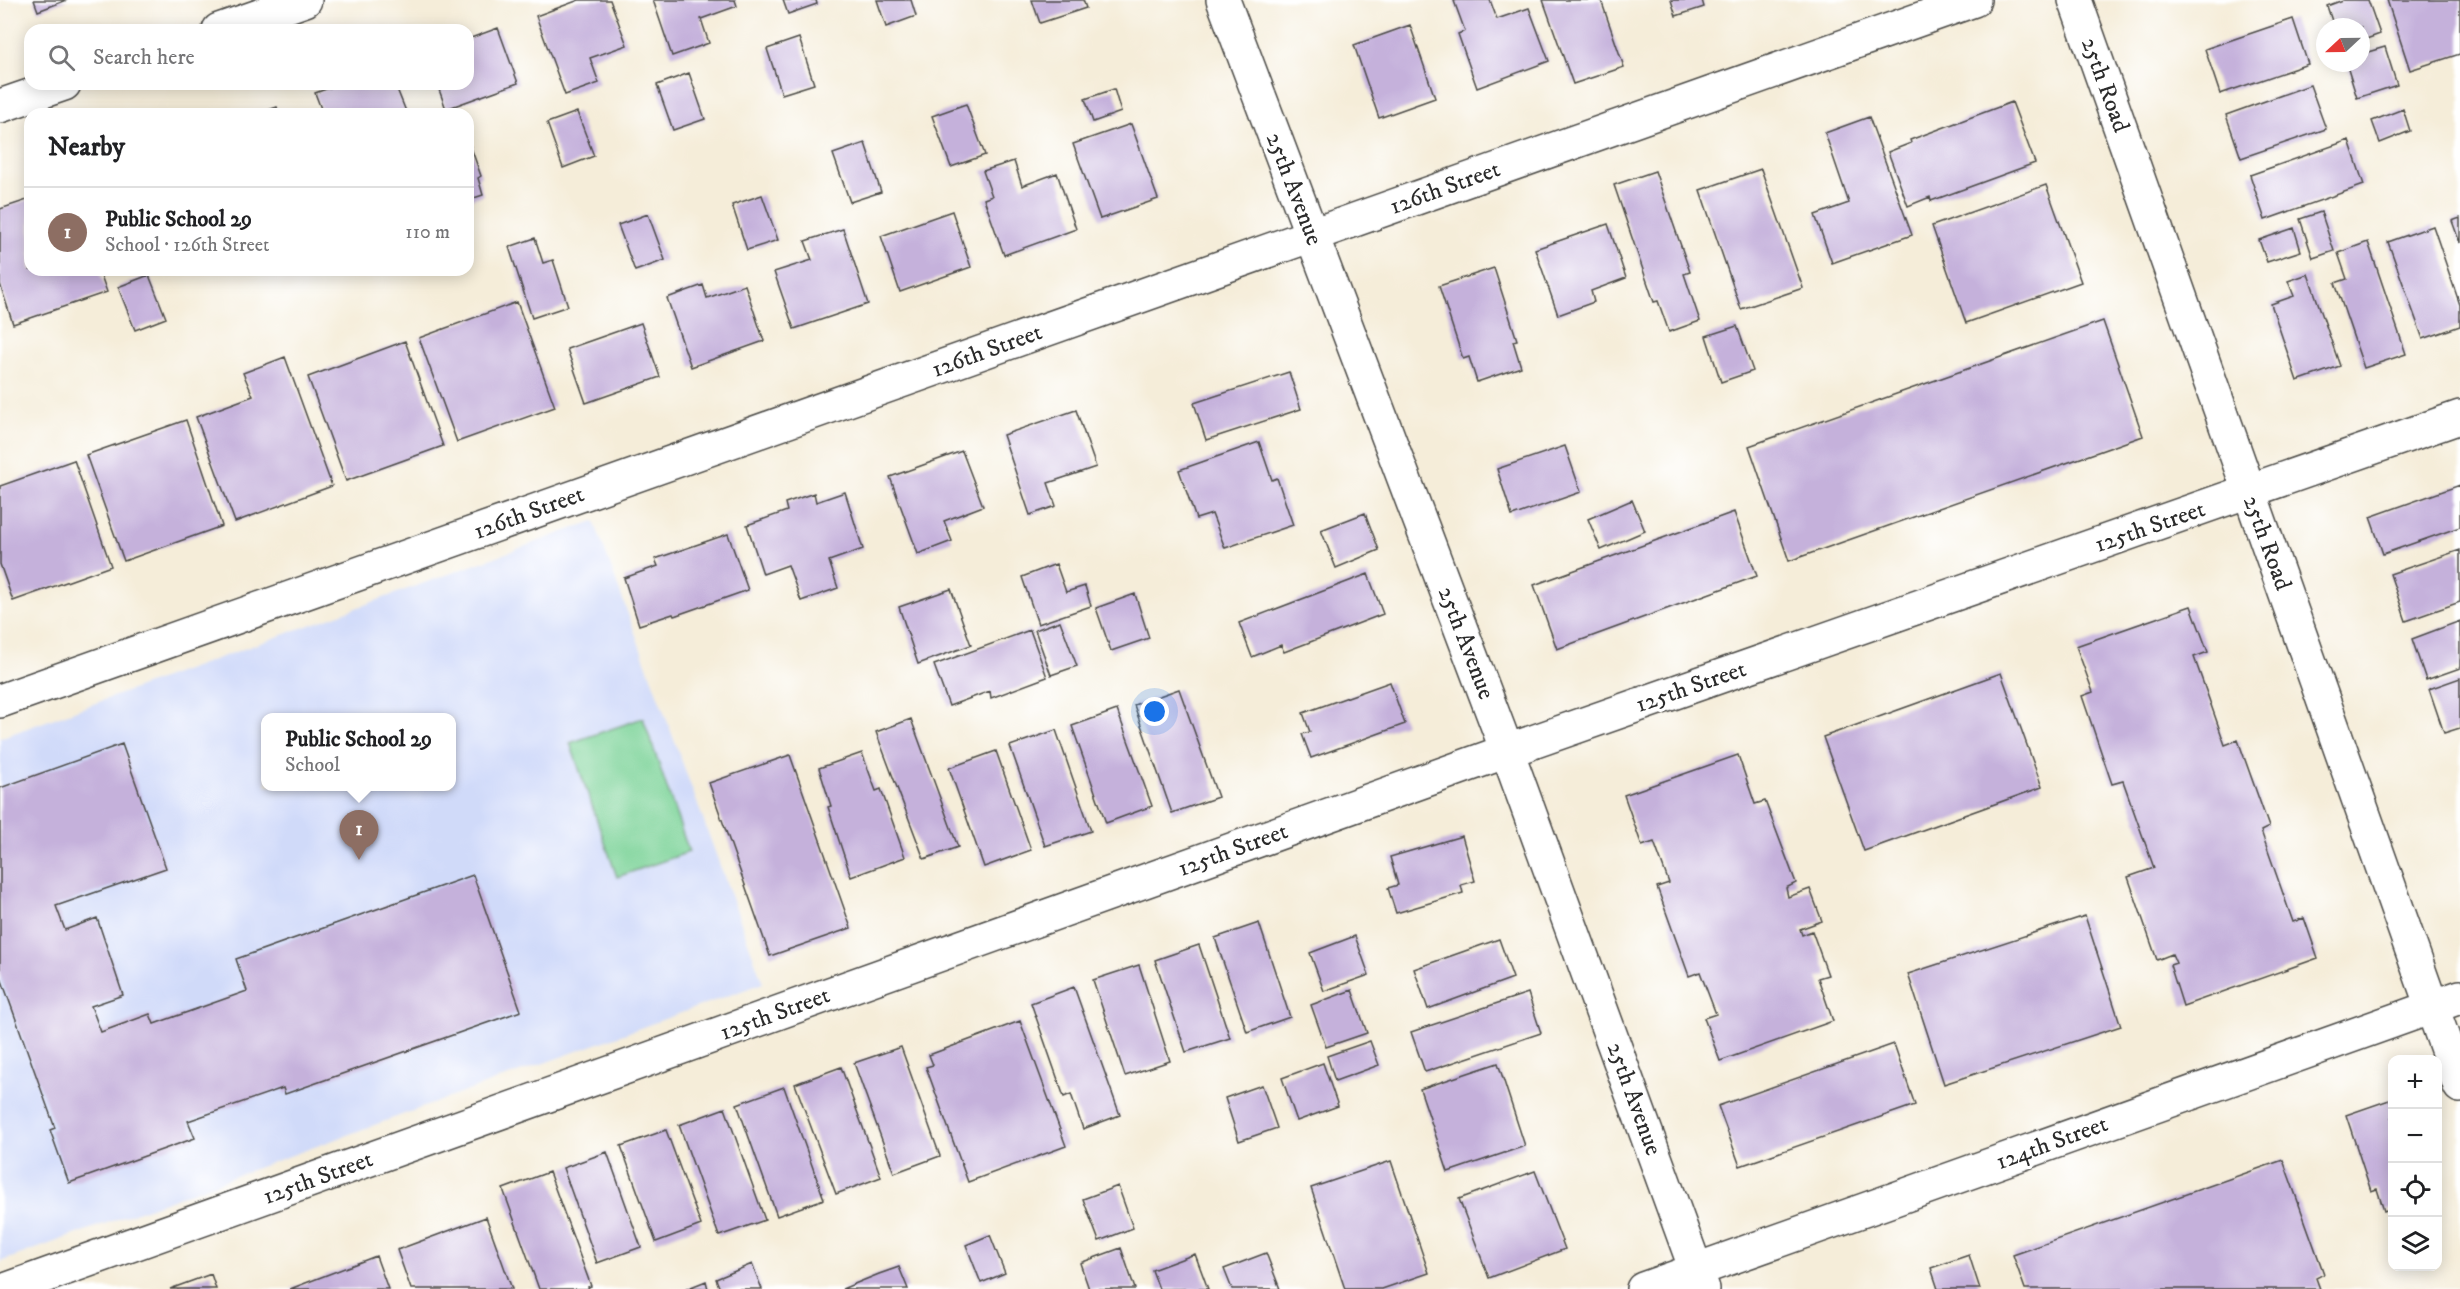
<!DOCTYPE html>
<meta charset="utf-8">
<style>
:root{--surface:#fff;--page:#f2f2f2;--text:#202124;--muted:#757577;--line:#e0e0e0;--accent:#d93025}
body{margin:0;font-family:"IM FELL DW Pica",serif;background:var(--page);color:var(--text)}
.controls{position:absolute;right:18px;bottom:18px;display:grid;overflow:hidden;border-radius:12px;box-shadow:0 3px 15px #0003}
.controls button{width:54px;height:54px;display:grid;place-items:center;padding:0;border:0;border-bottom:2px solid var(--line);background:var(--surface);color:var(--text);font:30px sans-serif}
.compass{position:absolute;left:2316px;top:18px;width:54px;height:54px;border-radius:50%;background:var(--surface);box-shadow:0 3px 15px #0003;rotate:248deg}
.you{position:absolute;left:1155px;top:712px;width:21px;height:21px;margin:-15px;border:4px solid #fff;border-radius:50%;background:#1a73e8;box-shadow:0 0 0 9px #1a73e833}
.badge{display:grid;place-items:center;width:39px;height:39px;border-radius:50%;background:var(--accent);color:#fff;font-size:20px;font-weight:700}
.pin{position:absolute;translate:-50% -50px;filter:drop-shadow(0 2px 3px #0008)}
.pin::after{content:'';position:absolute;top:32px;width:21px;height:18px;background:inherit;clip-path:polygon(0 0,100% 0,50% 100%)}
.popup{position:absolute;left:261px;top:713px;width:195px;height:78px;box-sizing:border-box;display:grid;place-content:center;border-radius:12px;background:var(--surface);filter:drop-shadow(0 2px 4px #0005);font-size:20px;white-space:nowrap;color:var(--muted)}
.popup b{font-size:22px;color:var(--text)}
.popup::after{content:'';position:absolute;left:50%;top:100%;margin-left:-12px;border:12px solid transparent;border-top-color:var(--surface)}
.list{margin:0;padding:0;list-style:none}
h2{display:flex;justify-content:space-between;align-items:center;height:78px;margin:0;padding:0 24px;font-size:26px}
h2 small{font-size:20px;font-weight:400;color:var(--muted)}
.list li{display:grid;grid-template-columns:39px 1fr auto;gap:18px;align-items:center;box-sizing:border-box;height:90px;padding:0 24px;border-top:2px solid var(--line)}
.list b{display:block;font-size:22px;white-space:nowrap}
.list p{margin:0;font-size:20px;white-space:nowrap;color:var(--muted)}
.list em{font-size:20px;font-style:normal;color:var(--muted)}
.icon{flex:none;width:33px;height:33px;fill:none;stroke:currentColor;stroke-width:2;stroke-linecap:round;stroke-linejoin:round}
.map{position:relative;flex:none;width:2460px;height:1289px;overflow:hidden}
.search{position:absolute;background:var(--surface);box-shadow:0 3px 15px #0003;left:24px;top:24px;width:450px;height:66px;display:flex;align-items:center;gap:15px;box-sizing:border-box;padding:0 21px;border-radius:18px;color:var(--muted);font-size:22px}
.panel{position:absolute;background:var(--surface);box-shadow:0 3px 15px #0003;left:24px;top:108px;width:450px;height:168px;border-radius:18px}
.map>svg:first-child{display:block}
.built{fill:#d0daf9;fill-rule:evenodd}
.green{fill:#7cd398;stroke:#547f62;stroke-width:1.5}
.building{fill:#c5b1db}
.lines{fill:none;stroke-linecap:round;stroke-linejoin:round}
.street-casing{stroke:#494845;stroke-width:36}
.street{stroke:#fff;stroke-width:33}
.labels{text-anchor:middle;dominant-baseline:central;stroke-width:6;stroke-linejoin:round;paint-order:stroke}
.street-label{font-size:24px;fill:#2b2b2b;stroke:#fff}
</style>
<div class="map">
<svg width="2460" height="1289" viewBox="0 0 2460 1289">
<rect width="100%" height="100%" fill="#fff"/>
<filter id="ink" filterUnits="userSpaceOnUse"><feTurbulence type="fractalNoise" baseFrequency=".0167" numOctaves="2"/><feDisplacementMap in="SourceGraphic" scale="12" xChannelSelector="R" yChannelSelector="G"/><feConvolveMatrix kernelMatrix="1 2 1 2 8 2 1 2 1" color-interpolation-filters="sRGB"/></filter>
<filter id="wash" filterUnits="userSpaceOnUse"><feTurbulence type="fractalNoise" baseFrequency=".008" numOctaves="4" result="noise"/><feDisplacementMap in="SourceGraphic" scale="24" xChannelSelector="R" yChannelSelector="G"/><feGaussianBlur stdDeviation="1.35" result="paint"/><feColorMatrix in="noise" values="0 0 0 0 0 0 0 0 0 0 0 0 0 0 0 0 0 1.4 0 .05"/><feComposite in="paint" operator="in"/></filter>
<g filter="url(#wash)">
<rect width="100%" height="100%" fill="#f5edd9"/>
<!-- built -->
<path class="built" d="M 594,521 L 763,983 L 0,1262 L 0,738 ZM 266,718 L 452,718 L 452,786 L 266,786 Z"/>
<!-- green -->
<path class="green" d="M 643,718 L 689,852 L 617,877 L 570,743 Z"/>
<g id="blocks">
<!-- building -->
<path class="building" d="M 34,0 L 67,0 L 38,11 Z
M 579,0 L 610,0 L 627,45 L 590,58 L 599,83 L 565,95 L 536,16 Z
M 653,0 L 735,0 L 737,6 L 701,19 L 709,43 L 672,56 Z
M 783,0 L 816,0 L 817,4 L 788,14 Z
M 877,0 L 911,0 L 916,16 L 886,27 Z
M 1032,0 L 1083,0 L 1086,8 L 1040,23 Z
M 1457,0 L 1490,0 L 1497,19 L 1529,8 L 1549,61 L 1477,88 L 1458,34 L 1465,31 L 1454,1 Z
M 1543,0 L 1601,0 L 1624,67 L 1573,84 Z
M 1671,0 L 1702,0 L 1704,7 L 1676,16 Z
M 2343,0 L 2368,0 L 2380,34 L 2361,41 L 2361,27 L 2334,27 L 2327,6 Z
M 2387,0 L 2460,0 L 2460,54 L 2410,70 Z
M 2293,19 L 2308,64 L 2220,94 L 2205,49 Z
M 1410,25 L 1435,98 L 1379,118 L 1354,45 Z
M 498,28 L 518,83 L 446,109 L 437,84 L 468,84 L 468,39 Z
M 799,38 L 814,84 L 782,94 L 767,49 Z
M 2385,47 L 2397,85 L 2357,98 L 2346,63 L 2361,63 L 2361,54 Z
M 689,73 L 705,119 L 673,130 L 657,85 Z
M 340,84 L 395,84 L 407,114 L 323,114 L 315,93 Z
M 2310,85 L 2326,129 L 2241,158 L 2226,115 Z
M 1114,89 L 1121,112 L 1093,122 L 1085,99 Z
M 2012,102 L 2035,163 L 1931,201 L 1930,197 L 1908,206 L 1888,152 L 1911,143 L 1910,140 Z
M 966,104 L 985,155 L 951,167 L 932,116 Z
M 277,107 L 279,114 L 257,114 Z
M 2403,109 L 2410,131 L 2380,143 L 2372,121 Z
M 577,112 L 594,156 L 563,168 L 547,123 Z
M 1869,117 L 1912,235 L 1832,263 L 1815,215 L 1849,203 L 1825,133 Z
M 1131,124 L 1158,199 L 1100,219 L 1073,144 Z
M 468,139 L 481,176 L 478,178 L 483,195 L 468,200 Z
M 2349,140 L 2364,185 L 2265,220 L 2250,175 Z
M 865,143 L 881,192 L 850,202 L 833,154 Z
M 1014,161 L 1022,186 L 1057,173 L 1076,229 L 1004,255 L 984,199 L 992,196 L 983,171 Z
M 1761,169 L 1803,288 L 1741,309 L 1700,190 Z
M 1655,171 L 1690,272 L 1684,274 L 1700,321 L 1669,332 L 1658,301 L 1654,302 L 1614,185 Z
M 2046,185 L 2081,282 L 1966,323 L 1932,226 Z
M 762,195 L 778,240 L 747,250 L 732,205 Z
M 30,199 L 30,270 L 99,270 L 107,292 L 13,324 L 0,284 L 0,209 Z
M 952,211 L 971,267 L 900,292 L 881,236 Z
M 2321,212 L 2334,251 L 2313,258 L 2300,219 Z
M 648,214 L 665,260 L 635,271 L 618,225 Z
M 2460,218 L 2460,243 L 2452,221 Z
M 1608,224 L 1626,278 L 1591,291 L 1594,302 L 1558,315 L 1535,249 Z
M 2433,226 L 2460,305 L 2460,326 L 2423,339 L 2388,242 Z
M 2294,228 L 2301,251 L 2267,262 L 2259,240 Z
M 843,229 L 868,304 L 794,329 L 774,272 L 812,260 L 805,241 Z
M 535,238 L 543,263 L 553,260 L 568,306 L 532,318 L 509,247 Z
M 2368,242 L 2406,354 L 2364,368 L 2335,283 L 2347,279 L 2338,253 Z
M 1494,268 L 1517,340 L 1513,341 L 1521,367 L 1477,382 L 1469,357 L 1463,359 L 1439,286 Z
M 2308,274 L 2340,366 L 2297,381 L 2271,304 L 2294,296 L 2288,281 Z
M 149,275 L 166,318 L 135,330 L 118,287 Z
M 703,285 L 707,298 L 745,285 L 764,341 L 691,367 L 667,298 Z
M 517,302 L 555,407 L 457,442 L 419,338 Z
M 2103,321 L 2143,436 L 1789,561 L 1749,446 Z
M 641,323 L 660,377 L 586,403 L 567,349 Z
M 1737,326 L 1753,371 L 1721,382 L 1706,336 Z
M 405,341 L 443,446 L 346,481 L 308,377 Z
M 285,357 L 332,486 L 235,522 L 196,417 L 253,396 L 243,373 Z
M 1289,372 L 1301,409 L 1206,440 L 1194,403 Z
M 1076,410 L 1096,467 L 1048,483 L 1056,506 L 1030,515 L 1003,435 Z
M 186,420 L 222,526 L 124,561 L 86,455 Z
M 1259,442 L 1272,480 L 1277,478 L 1293,525 L 1225,548 L 1212,514 L 1196,519 L 1179,470 Z
M 1565,446 L 1581,492 L 1512,516 L 1497,469 Z
M 962,451 L 983,506 L 944,521 L 952,541 L 918,554 L 890,477 Z
M 74,460 L 111,566 L 13,601 L 0,564 L 0,486 Z
M 2460,485 L 2460,527 L 2383,554 L 2370,517 Z
M 845,492 L 863,549 L 829,561 L 838,588 L 801,601 L 788,565 L 763,574 L 747,525 L 787,511 L 785,503 L 814,493 L 816,502 Z
M 1632,500 L 1645,531 L 1601,550 L 1588,519 Z
M 1734,512 L 1757,576 L 1557,649 L 1534,585 Z
M 1365,513 L 1379,550 L 1336,568 L 1321,530 Z
M 728,534 L 748,590 L 674,616 L 673,614 L 639,625 L 624,578 L 658,566 L 655,559 Z
M 2460,550 L 2460,602 L 2406,621 L 2390,574 Z
M 1056,564 L 1066,592 L 1085,586 L 1091,606 L 1038,624 L 1022,577 Z
M 1368,574 L 1383,614 L 1284,652 L 1281,645 L 1252,657 L 1239,623 Z
M 951,589 L 971,645 L 918,664 L 899,607 Z
M 1135,594 L 1149,638 L 1111,651 L 1096,608 Z
M 2191,606 L 2208,652 L 2194,657 L 2210,702 L 2225,745 L 2238,740 L 2269,827 L 2261,831 L 2293,922 L 2304,918 L 2318,958 L 2183,1006 L 2170,965 L 2176,963 L 2172,954 L 2157,960 L 2128,877 L 2154,868 L 2123,781 L 2112,784 L 2082,696 L 2093,692 L 2076,646 Z
M 1060,621 L 1077,666 L 1051,675 L 1035,630 Z
M 2460,621 L 2460,668 L 2426,680 L 2412,639 Z
M 1030,630 L 1047,677 L 991,698 L 990,691 L 949,706 L 934,665 Z
M 2001,673 L 2042,787 L 1864,851 L 1823,737 Z
M 2460,678 L 2460,728 L 2444,733 L 2429,689 Z
M 1390,682 L 1405,724 L 1311,758 L 1302,734 L 1310,732 L 1303,713 Z
M 1179,689 L 1218,797 L 1172,813 L 1134,705 Z
M 1117,710 L 1152,806 L 1106,823 L 1072,726 Z
M 911,719 L 958,847 L 924,859 L 876,732 Z
M 1056,730 L 1091,831 L 1045,846 L 1010,746 Z
M 122,744 L 166,868 L 56,906 L 65,930 L 97,918 L 123,995 L 91,1006 L 101,1032 L 150,1014 L 154,1024 L 247,991 L 236,959 L 473,875 L 521,1011 L 285,1094 L 283,1088 L 188,1121 L 195,1138 L 69,1183 L 50,1130 L 55,1128 L 0,975 L 0,788 Z
M 996,751 L 1031,850 L 984,867 L 949,768 Z
M 862,753 L 876,791 L 881,789 L 905,857 L 851,877 L 828,807 L 831,806 L 819,768 Z
M 790,755 L 851,928 L 770,956 L 709,783 Z
M 1738,755 L 1755,804 L 1765,801 L 1796,883 L 1786,888 L 1788,897 L 1810,889 L 1822,921 L 1800,929 L 1802,935 L 1812,931 L 1828,975 L 1818,978 L 1833,1021 L 1720,1061 L 1704,1018 L 1716,1014 L 1700,972 L 1689,976 L 1657,887 L 1669,883 L 1654,842 L 1642,846 L 1624,795 Z
M 1462,836 L 1475,881 L 1461,885 L 1463,893 L 1396,913 L 1388,888 L 1398,885 L 1390,857 Z
M 2085,916 L 2121,1026 L 1944,1084 L 1908,974 Z
M 1259,923 L 1290,1017 L 1247,1032 L 1215,938 Z
M 1355,936 L 1369,975 L 1324,991 L 1310,953 Z
M 1499,939 L 1513,978 L 1428,1009 L 1414,969 Z
M 1199,945 L 1230,1038 L 1186,1052 L 1155,960 Z
M 1139,965 L 1170,1061 L 1125,1076 L 1093,980 Z
M 1074,987 L 1120,1115 L 1083,1129 L 1071,1094 L 1064,1097 L 1031,1003 Z
M 1352,990 L 1367,1033 L 1326,1047 L 1311,1005 Z
M 1528,993 L 1541,1033 L 1425,1072 L 1411,1032 Z
M 1020,1021 L 1066,1146 L 968,1182 L 926,1067 L 933,1065 L 929,1055 Z
M 1370,1041 L 1379,1065 L 1335,1081 L 1327,1056 Z
M 1894,1044 L 1915,1105 L 1740,1166 L 1718,1106 Z
M 901,1047 L 940,1156 L 894,1173 L 854,1063 Z
M 1323,1063 L 1338,1106 L 1297,1121 L 1282,1078 Z
M 1498,1063 L 1525,1146 L 1448,1172 L 1420,1089 Z
M 841,1067 L 881,1177 L 836,1194 L 795,1084 Z
M 1262,1085 L 1277,1128 L 1239,1141 L 1225,1098 Z
M 784,1087 L 824,1199 L 777,1216 L 737,1104 Z
M 2392,1099 L 2392,1208 L 2384,1211 L 2377,1189 L 2371,1191 L 2346,1115 Z
M 725,1108 L 765,1220 L 719,1236 L 679,1125 Z
M 666,1130 L 701,1225 L 656,1242 L 621,1146 Z
M 607,1152 L 641,1247 L 597,1263 L 563,1168 Z
M 2283,1160 L 2324,1274 L 2316,1278 L 2320,1289 L 2025,1289 L 2013,1255 Z
M 1391,1161 L 1429,1273 L 1382,1289 L 1345,1289 L 1311,1188 Z
M 1535,1171 L 1565,1249 L 1489,1278 L 1459,1199 Z
M 549,1172 L 591,1286 L 588,1287 L 589,1289 L 539,1289 L 503,1189 Z
M 1118,1186 L 1133,1228 L 1099,1241 L 1083,1199 Z
M 486,1217 L 512,1289 L 411,1289 L 397,1250 Z
M 990,1235 L 1005,1273 L 981,1283 L 966,1245 Z
M 1121,1248 L 1135,1289 L 1089,1289 L 1080,1263 Z
M 1266,1253 L 1280,1289 L 1232,1289 L 1224,1269 Z
M 1195,1254 L 1208,1289 L 1159,1289 L 1152,1270 Z
M 1969,1255 L 1980,1289 L 1938,1289 L 1931,1268 Z
M 376,1256 L 388,1289 L 290,1289 Z
M 752,1264 L 762,1289 L 720,1289 L 716,1279 Z
M 899,1267 L 908,1289 L 842,1289 L 879,1274 Z
M 211,1274 L 216,1289 L 170,1289 Z
M 706,1281 L 708,1289 L 686,1289 Z"/>
</g>
</g>
<g filter="url(#ink)">
<use href="#blocks" fill-opacity="0" stroke="#494845" stroke-width="1.5"/>
<g class="lines">
<!-- street casing -->
<g class="street-casing">
<path id="street" d="M 1223,0 L 1507,751 L 1703,1289
M 2075,0 L 2460,1086
M 219,30 L 305,0
M 0,106 L 64,84
M 0,701 L 1974,0
M 8,1289 L 1507,751 L 2460,417
M 1643,1289 L 2460,997"/>
</g>
<!-- street -->
<use href="#street" class="street"/>
</g>
</g>
<g class="labels">
<!-- street labels -->
<g class="street-label">
<text transform="translate(2105 85) rotate(70)">25th Road</text>
<text transform="translate(1445 188) rotate(-20)">126th Street</text>
<text transform="translate(1294 189) rotate(69)">25th Avenue</text>
<text transform="translate(987 351) rotate(-20)">126th Street</text>
<text transform="translate(529 513) rotate(-20)">126th Street</text>
<text transform="translate(2150 527) rotate(-19)">125th Street</text>
<text transform="translate(2267 543) rotate(70)">25th Road</text>
<text transform="translate(1466 643) rotate(69)">25th Avenue</text>
<text transform="translate(1691 687) rotate(-19)">125th Street</text>
<text transform="translate(1233 850) rotate(-20)">125th Street</text>
<text transform="translate(775 1014) rotate(-20)">125th Street</text>
<text transform="translate(1634 1099) rotate(70)">25th Avenue</text>
<text transform="translate(2052 1143) rotate(-20)">124th Street</text>
<text transform="translate(318 1178) rotate(-20)">125th Street</text>
</g>
</g>
</svg>
<div class="controls">
<button>+</button>
<button>−</button>
<button><svg class="icon" aria-label="locate" viewBox="0 0 24 24"><circle cx="12" cy="12" r="6"/><path d="M12 2v4M12 18v4M2 12h4M18 12h4"/></svg></button>
<button><svg class="icon" aria-label="layers" viewBox="0 0 24 24"><path d="M12 4l9 5-9 5-9-5zM3 14l9 5 9-5"/></svg></button>
</div>
<svg class="compass" viewBox="-18 -18 36 36"><path d="M0-13l5 13h-10z" fill="#e53935"/><path d="M0 13l5-13h-10z" fill="#757577"/></svg>
<div class="you"></div>
<div class="pin badge" style="left:359px;top:860px;background:#8d6e63">1</div>
<div class="popup"><b>Public School 29</b>School</div>
<div class="search"><svg class="icon" aria-label="search" viewBox="0 0 24 24"><circle cx="10" cy="10" r="6"/><path d="M15 15l6 6"/></svg>Search here</div>
<section class="panel">
<h2>Nearby<small></small></h2>
<ul class="list">
<li><span class="badge" style="background:#8d6e63">1</span><div><b>Public School 29</b><p>School · 126th Street</p></div><em>110 m</em></li>
</ul>
</section>
</div>
